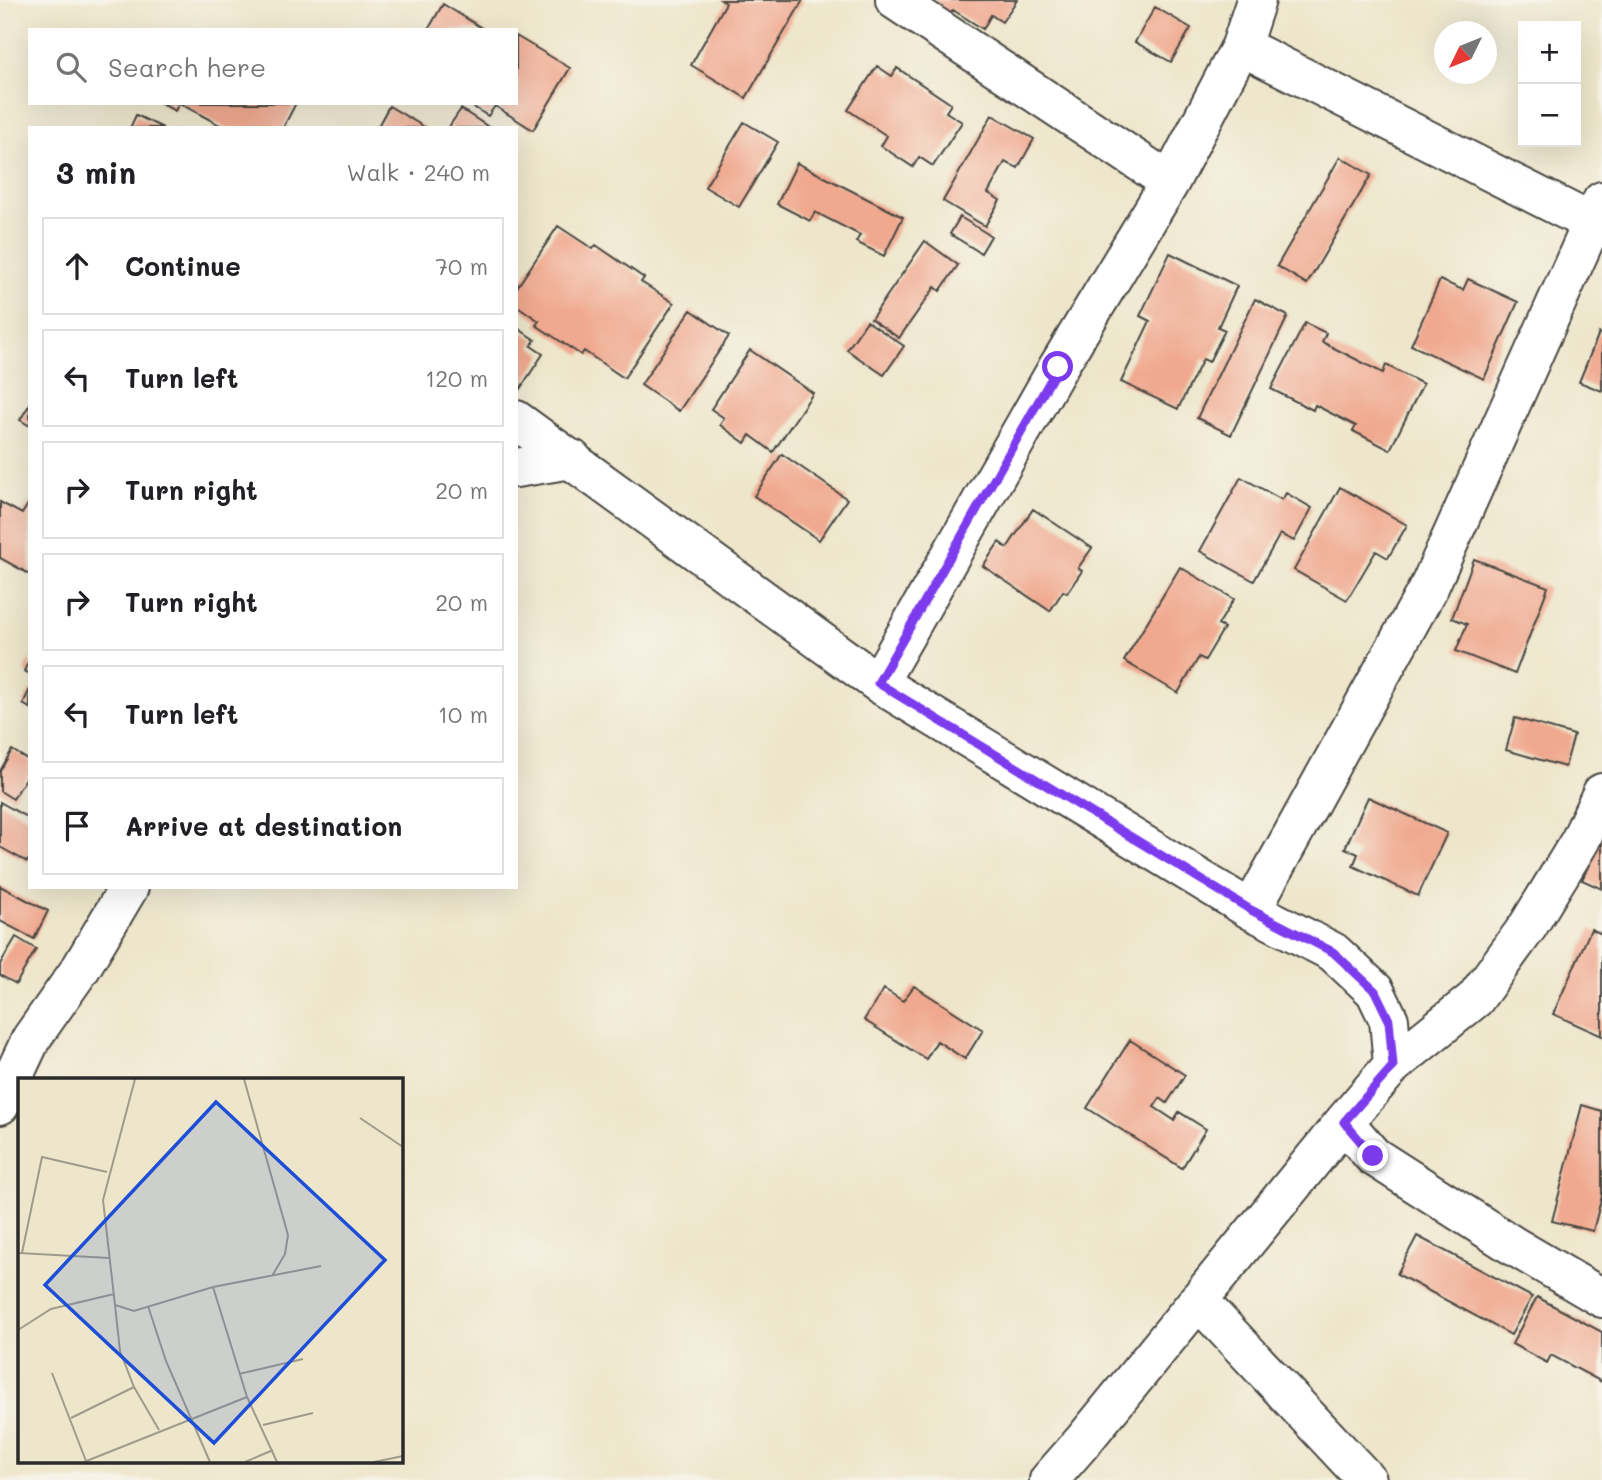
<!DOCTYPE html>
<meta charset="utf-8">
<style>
:root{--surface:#fff;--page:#f6f6f6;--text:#202124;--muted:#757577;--line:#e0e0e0}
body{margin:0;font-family:Mali,sans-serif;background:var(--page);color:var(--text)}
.controls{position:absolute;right:21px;top:21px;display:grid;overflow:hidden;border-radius:0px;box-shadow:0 7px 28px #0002}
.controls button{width:63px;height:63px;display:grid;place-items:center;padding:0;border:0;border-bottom:2px solid var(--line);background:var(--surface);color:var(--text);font:35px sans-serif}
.compass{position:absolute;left:1434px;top:21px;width:63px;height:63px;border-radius:50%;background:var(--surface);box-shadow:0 7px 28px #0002;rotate:227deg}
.stop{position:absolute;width:21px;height:21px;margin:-16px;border:5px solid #7c3aed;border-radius:50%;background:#fff}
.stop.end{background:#7c3aed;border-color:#fff;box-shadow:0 2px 7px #0008}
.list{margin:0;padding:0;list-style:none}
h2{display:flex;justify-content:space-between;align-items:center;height:91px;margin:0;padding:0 28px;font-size:30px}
h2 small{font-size:23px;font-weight:400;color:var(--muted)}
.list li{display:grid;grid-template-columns:46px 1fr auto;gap:21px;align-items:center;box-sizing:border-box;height:98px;margin:0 14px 14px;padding:0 14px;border:2px solid var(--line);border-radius:0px}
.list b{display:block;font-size:26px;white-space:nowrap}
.list em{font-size:23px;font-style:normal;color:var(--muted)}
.icon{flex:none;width:38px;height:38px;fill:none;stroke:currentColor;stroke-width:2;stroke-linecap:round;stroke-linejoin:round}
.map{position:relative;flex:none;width:1602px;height:1480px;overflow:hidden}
.search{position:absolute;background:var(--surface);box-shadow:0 7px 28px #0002;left:28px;top:28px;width:490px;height:77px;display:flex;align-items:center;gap:18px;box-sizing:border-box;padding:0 24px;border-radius:0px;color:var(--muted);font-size:26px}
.panel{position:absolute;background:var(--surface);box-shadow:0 7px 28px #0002;left:28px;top:126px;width:490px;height:763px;border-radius:0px}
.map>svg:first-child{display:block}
.building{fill:#f0a98f}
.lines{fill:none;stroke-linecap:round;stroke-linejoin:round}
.minor-casing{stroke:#484743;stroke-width:42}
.minor{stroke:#fff;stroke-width:38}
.route{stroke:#7c3aed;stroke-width:9}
.inset-road{fill:none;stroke:#9f9b8b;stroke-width:2}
.view{fill:#1d4ed8;fill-opacity:0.15;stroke:#1d4ed8;stroke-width:3.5}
.inset-edge{fill:none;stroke:#2b2b2b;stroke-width:3.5}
</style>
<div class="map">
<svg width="1602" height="1480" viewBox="0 0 1602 1480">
<rect width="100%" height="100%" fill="#f7f3e8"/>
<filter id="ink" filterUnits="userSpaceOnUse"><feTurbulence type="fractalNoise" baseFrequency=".0143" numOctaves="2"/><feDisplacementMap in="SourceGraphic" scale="14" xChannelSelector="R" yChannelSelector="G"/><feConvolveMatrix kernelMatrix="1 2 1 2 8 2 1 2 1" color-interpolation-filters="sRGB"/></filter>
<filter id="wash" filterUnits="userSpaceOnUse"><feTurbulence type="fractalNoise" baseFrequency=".00686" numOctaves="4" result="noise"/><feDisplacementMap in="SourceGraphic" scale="28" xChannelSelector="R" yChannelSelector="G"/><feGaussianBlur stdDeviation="1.57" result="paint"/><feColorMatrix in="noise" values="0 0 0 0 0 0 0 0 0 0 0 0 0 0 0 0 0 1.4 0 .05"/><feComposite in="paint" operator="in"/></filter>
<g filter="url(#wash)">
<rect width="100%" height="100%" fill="#ede6cb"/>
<g id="blocks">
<!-- building -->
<path class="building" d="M 721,0 L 803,0 L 746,98 L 691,65 L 726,3 Z
M 923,0 L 1017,0 L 1002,22 L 991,15 L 983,29 L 953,10 L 948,17 Z
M 443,4 L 485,30 L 428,30 Z
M 1155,7 L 1191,28 L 1171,62 L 1135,42 Z
M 516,36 L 570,68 L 533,130 L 495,106 L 488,116 L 467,103 L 516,103 Z
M 877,66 L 892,76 L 897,68 L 951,104 L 946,112 L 962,122 L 933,166 L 919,157 L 913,167 L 881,146 L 887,136 L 848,110 Z
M 160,103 L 179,103 L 175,111 Z
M 179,103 L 296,103 L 283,128 L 225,128 Z
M 389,106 L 426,128 L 377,128 Z
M 461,109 L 490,128 L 448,128 Z
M 136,115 L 163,128 L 130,128 Z
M 992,115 L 1034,139 L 1018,168 L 1005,162 L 988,193 L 1000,200 L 985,226 L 943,201 Z
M 744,122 L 778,142 L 739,207 L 705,187 Z
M 1340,157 L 1371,175 L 1307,284 L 1277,266 Z
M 797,163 L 903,217 L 884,256 L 856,242 L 860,235 L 815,212 L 810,221 L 777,204 Z
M 960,217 L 991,236 L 981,253 L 950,234 Z
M 558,226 L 593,249 L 596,245 L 644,278 L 641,282 L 674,303 L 624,378 L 584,351 L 581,355 L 536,325 L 539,321 L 516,305 L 516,289 Z
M 925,241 L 958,265 L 940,291 L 935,287 L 899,338 L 871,319 Z
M 1170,253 L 1237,286 L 1218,327 L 1225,330 L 1209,362 L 1203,359 L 1178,409 L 1121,382 L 1150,321 L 1140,316 Z
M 1468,279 L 1518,302 L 1484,379 L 1411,345 L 1440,280 L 1463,290 Z
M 1255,299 L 1288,316 L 1231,435 L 1197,418 Z
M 691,310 L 729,336 L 679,411 L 641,385 Z
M 867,321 L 904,346 L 884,375 L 847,350 Z
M 1305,323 L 1326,333 L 1322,342 L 1383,373 L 1386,365 L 1423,384 L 1390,450 L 1353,431 L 1356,426 L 1315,405 L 1313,410 L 1271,389 Z
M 516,327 L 535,340 L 531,346 L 543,354 L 516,395 Z
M 1599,333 L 1602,334 L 1602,391 L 1579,382 Z
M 750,350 L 813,393 L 773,452 L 750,435 L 745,443 L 720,425 L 724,418 L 711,409 Z
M 30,404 L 30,426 L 20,420 Z
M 782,454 L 847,499 L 819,540 L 754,496 Z
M 1241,477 L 1282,500 L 1286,493 L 1312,508 L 1294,541 L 1280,534 L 1254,581 L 1200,551 Z
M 1340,487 L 1407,525 L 1388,558 L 1376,551 L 1347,600 L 1294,570 Z
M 30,501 L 30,572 L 29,574 L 0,558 L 0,502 L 22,514 Z
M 1033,509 L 1092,548 L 1078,568 L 1082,571 L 1067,593 L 1063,591 L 1050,611 L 983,566 L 999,542 L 1007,548 Z
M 1474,559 L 1548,587 L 1515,674 L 1456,651 L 1467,624 L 1452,618 Z
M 1180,567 L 1234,599 L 1218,625 L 1224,628 L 1205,660 L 1199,657 L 1178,693 L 1124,661 Z
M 30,658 L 30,674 L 24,671 Z
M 30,689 L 30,708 L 23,704 Z
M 1515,718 L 1574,735 L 1565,767 L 1506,750 Z
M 12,750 L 30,761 L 30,772 L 13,799 L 0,791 L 0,771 Z
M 1368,797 L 1447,833 L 1418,896 L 1353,866 L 1358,854 L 1345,848 Z
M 0,802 L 30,819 L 30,858 L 27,862 L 0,847 Z
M 1602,835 L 1602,889 L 1582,880 Z
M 0,886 L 48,911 L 34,939 L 0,921 Z
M 1591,929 L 1602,934 L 1602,1036 L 1553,1014 Z
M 16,937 L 36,949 L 16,984 L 0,975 L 0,964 Z
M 914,986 L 983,1030 L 965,1059 L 937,1041 L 926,1059 L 864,1020 L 884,989 L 903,1001 Z
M 1130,1040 L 1185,1075 L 1167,1103 L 1160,1098 L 1154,1107 L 1174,1120 L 1179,1112 L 1206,1129 L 1182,1168 L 1087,1108 Z
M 1582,1105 L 1602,1111 L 1602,1196 L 1593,1231 L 1552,1221 Z
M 1417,1236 L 1532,1297 L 1511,1335 L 1397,1274 Z
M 1537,1297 L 1602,1332 L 1602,1382 L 1551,1355 L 1547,1363 L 1512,1344 Z"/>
</g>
</g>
<g filter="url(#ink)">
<use href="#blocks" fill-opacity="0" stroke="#484743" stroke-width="2"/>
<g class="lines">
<!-- minor casing -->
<g class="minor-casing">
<path id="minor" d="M 895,0 L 1170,182
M 1241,46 L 1602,228
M 516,420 L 878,683
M 516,468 L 572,459
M 1251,910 L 1430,585 L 1602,201
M 1393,1065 L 1475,999 L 1528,926 L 1580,841 L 1602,793
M 0,1105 L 31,1039 L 81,968 L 129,887
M 1344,1122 L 1373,1156 L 1512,1245 L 1602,1298
M 1198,1300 L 1367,1480
M 1049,1480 L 1084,1440 L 1344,1122 L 1393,1065 L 1389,1020 L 1375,991 L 1333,952 L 1251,910 L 878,683 L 1058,367 L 1170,182 L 1241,46 L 1256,0"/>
</g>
<!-- minor -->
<use href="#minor" class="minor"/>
</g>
</g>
<g class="lines" filter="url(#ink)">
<!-- route -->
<path class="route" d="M 1058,367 L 878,683 L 1251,910 L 1333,952 L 1375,991 L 1389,1020 L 1393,1066 L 1344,1122 L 1373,1156"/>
</g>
<!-- overview -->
<g transform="translate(18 1078)">
<rect width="385" height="385" fill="#ede6cb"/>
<path class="inset-road" d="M 117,1 L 85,122 L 97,227 L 116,233 L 195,209 L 229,319 L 259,384M 226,1 L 270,157 L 267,176 L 254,198M 342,40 L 385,69M 1,175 L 91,180M 4,175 L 24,79 L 89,94M 195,209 L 303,188M 97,227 L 102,273 L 116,309 L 141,352M 130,228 L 148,283 L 192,384M 0,252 L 33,231 L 96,216M 34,295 L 68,383M 221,296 L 285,281M 53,340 L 116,309M 245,347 L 295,335M 66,384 L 229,319M 227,384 L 255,372M 356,384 L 385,378"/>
<path class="view" d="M 198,24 L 367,182 L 196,365 L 27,207 Z"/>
<rect width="385" height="385" class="inset-edge"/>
</g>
</svg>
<div class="controls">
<button>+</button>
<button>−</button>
</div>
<svg class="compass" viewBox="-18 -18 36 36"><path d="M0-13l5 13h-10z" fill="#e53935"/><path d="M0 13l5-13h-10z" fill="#757577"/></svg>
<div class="stop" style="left:1058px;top:367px"></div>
<div class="stop end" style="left:1373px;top:1156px"></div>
<div class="search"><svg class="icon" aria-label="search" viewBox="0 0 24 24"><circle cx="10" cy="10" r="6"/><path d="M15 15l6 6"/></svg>Search here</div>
<section class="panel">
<h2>3 min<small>Walk · 240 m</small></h2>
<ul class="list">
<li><svg class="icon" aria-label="ahead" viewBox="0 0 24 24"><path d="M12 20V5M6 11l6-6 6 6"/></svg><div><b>Continue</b></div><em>70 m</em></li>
<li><svg class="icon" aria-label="left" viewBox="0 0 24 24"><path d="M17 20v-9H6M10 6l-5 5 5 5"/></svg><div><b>Turn left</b></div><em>120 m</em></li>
<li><svg class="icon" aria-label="right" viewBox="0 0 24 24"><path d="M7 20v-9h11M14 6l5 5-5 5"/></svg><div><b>Turn right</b></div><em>20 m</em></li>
<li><svg class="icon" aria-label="right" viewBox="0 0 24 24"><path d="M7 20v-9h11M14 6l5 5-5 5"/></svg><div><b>Turn right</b></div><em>20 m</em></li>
<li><svg class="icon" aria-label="left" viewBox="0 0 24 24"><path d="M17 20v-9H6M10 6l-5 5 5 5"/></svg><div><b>Turn left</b></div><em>10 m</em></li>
<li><svg class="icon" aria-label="arrive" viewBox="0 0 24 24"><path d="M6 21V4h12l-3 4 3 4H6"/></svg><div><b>Arrive at destination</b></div></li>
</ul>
</section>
</div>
